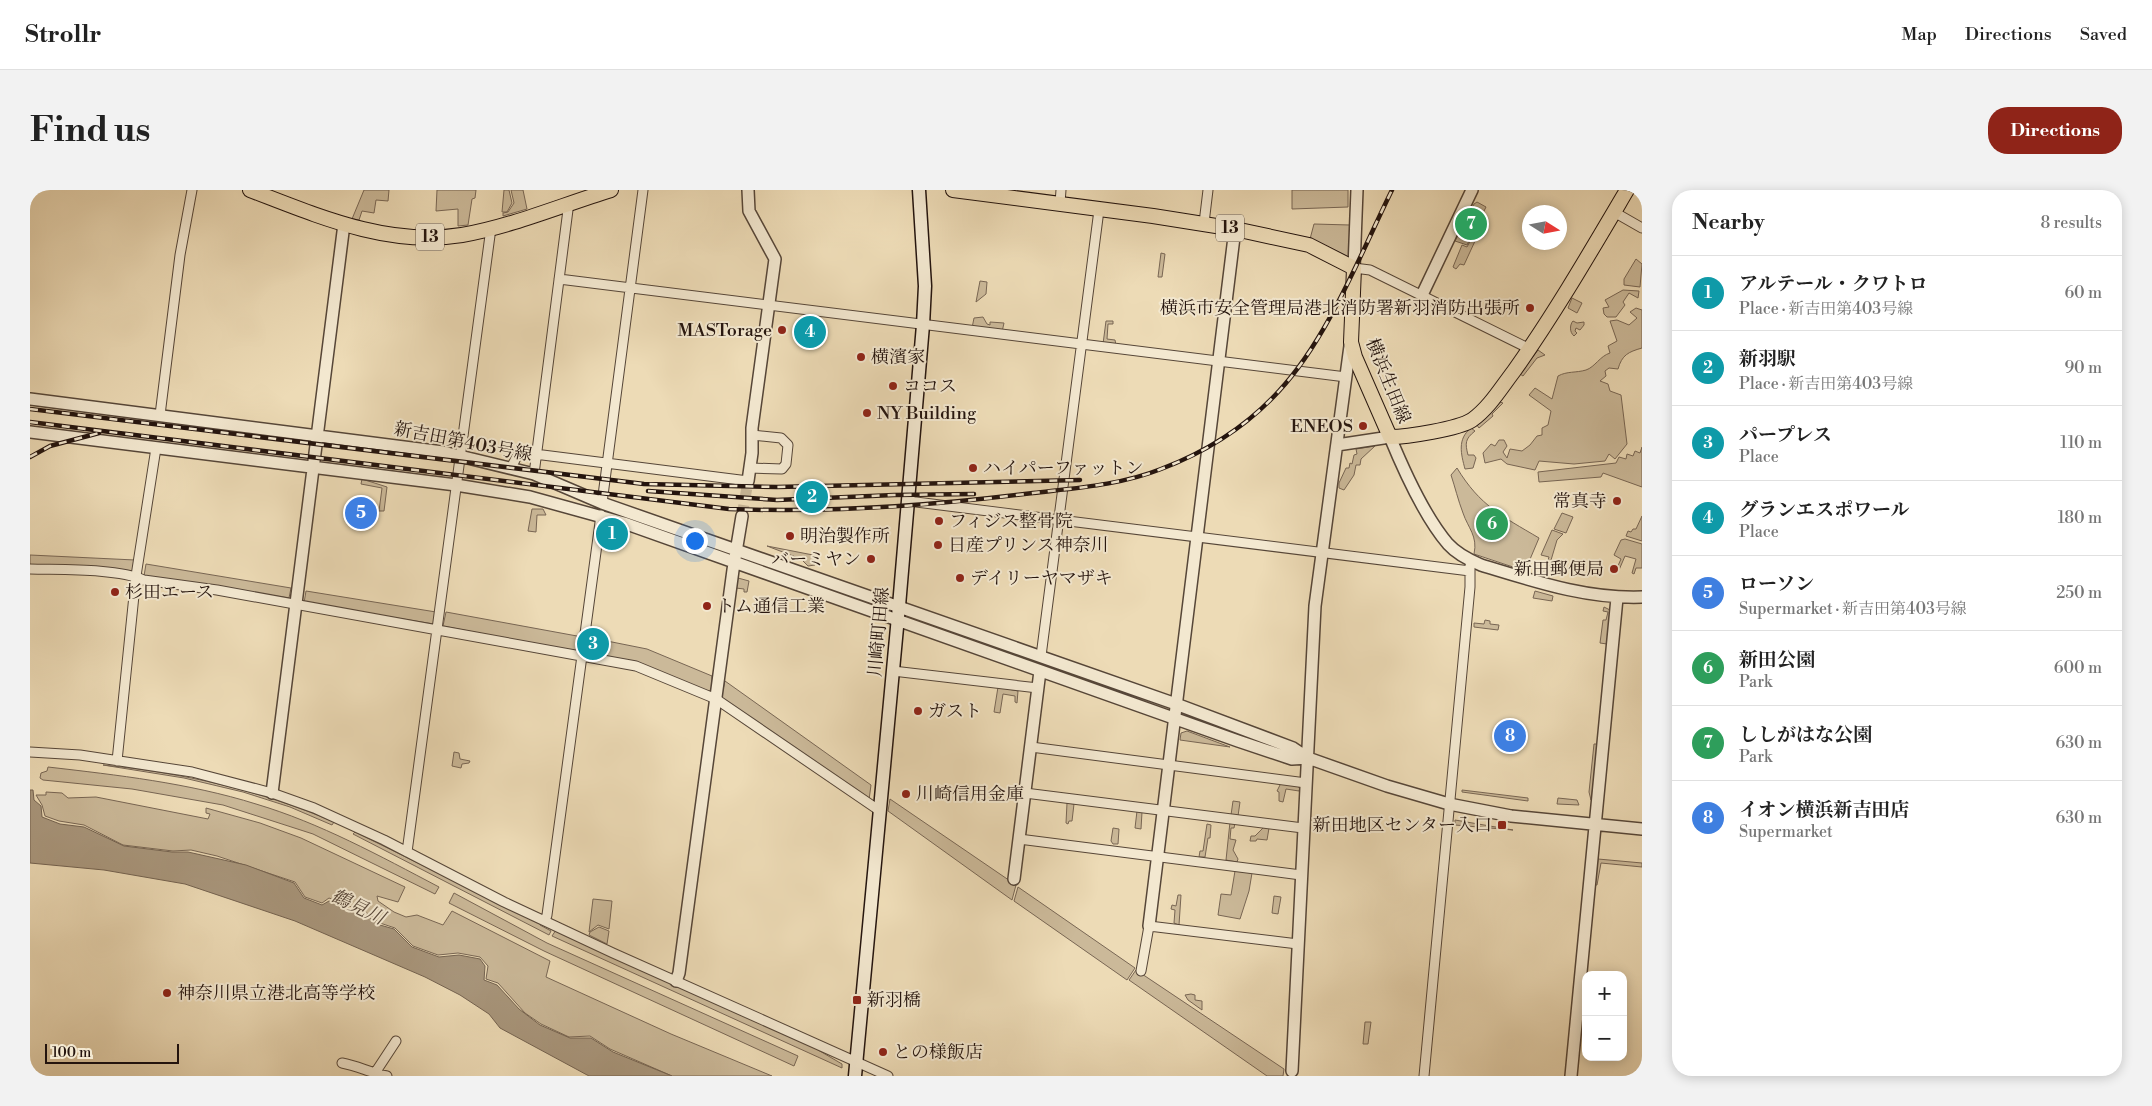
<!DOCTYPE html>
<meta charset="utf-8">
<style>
:root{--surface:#fff;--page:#f2f2f2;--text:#222;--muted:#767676;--line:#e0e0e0;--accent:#8f2418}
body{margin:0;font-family:"Libre Bodoni","Noto Serif JP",serif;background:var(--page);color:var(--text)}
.controls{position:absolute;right:15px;bottom:15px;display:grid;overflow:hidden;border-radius:10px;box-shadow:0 2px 12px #0003}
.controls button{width:45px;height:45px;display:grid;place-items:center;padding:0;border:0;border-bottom:1px solid var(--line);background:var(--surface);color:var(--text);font:25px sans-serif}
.compass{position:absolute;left:1492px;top:15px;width:45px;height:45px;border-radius:50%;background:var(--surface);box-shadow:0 2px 12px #0003;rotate:101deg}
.scale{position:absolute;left:15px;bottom:12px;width:134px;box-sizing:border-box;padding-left:5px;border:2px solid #24140e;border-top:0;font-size:14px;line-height:18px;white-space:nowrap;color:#24140e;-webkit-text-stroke:4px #f3e8d0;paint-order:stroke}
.you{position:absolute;left:664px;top:350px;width:18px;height:18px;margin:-12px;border:4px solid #fff;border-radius:50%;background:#1a73e8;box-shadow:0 0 0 8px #1a73e833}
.badge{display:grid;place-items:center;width:32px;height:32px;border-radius:50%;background:var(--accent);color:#fff;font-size:16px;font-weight:700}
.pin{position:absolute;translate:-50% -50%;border:2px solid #fff;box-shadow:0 1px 5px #0006}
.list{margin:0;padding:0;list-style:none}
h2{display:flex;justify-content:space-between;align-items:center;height:65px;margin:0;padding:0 20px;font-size:21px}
h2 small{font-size:16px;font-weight:400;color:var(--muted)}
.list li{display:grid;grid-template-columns:32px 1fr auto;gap:15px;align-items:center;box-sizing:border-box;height:75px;padding:0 20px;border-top:1px solid var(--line)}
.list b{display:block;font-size:19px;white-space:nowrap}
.list p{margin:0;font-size:16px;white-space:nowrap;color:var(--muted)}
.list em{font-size:16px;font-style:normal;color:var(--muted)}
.map{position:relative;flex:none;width:1612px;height:886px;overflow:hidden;border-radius:20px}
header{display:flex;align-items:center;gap:30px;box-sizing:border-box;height:70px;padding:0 25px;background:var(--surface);border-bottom:1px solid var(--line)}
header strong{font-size:24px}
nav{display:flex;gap:28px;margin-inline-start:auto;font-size:18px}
.intro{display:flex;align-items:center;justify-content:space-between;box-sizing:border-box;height:120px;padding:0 30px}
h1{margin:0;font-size:35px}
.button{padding:12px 22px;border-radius:20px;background:var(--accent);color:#fff;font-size:18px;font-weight:700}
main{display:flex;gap:30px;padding:0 30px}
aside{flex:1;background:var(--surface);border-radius:20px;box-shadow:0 2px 12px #0003}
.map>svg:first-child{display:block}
.green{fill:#cbb999;stroke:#786654}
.water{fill:#a9977d;stroke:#746351}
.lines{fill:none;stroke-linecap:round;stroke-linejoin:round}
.tertiary-tunnel{stroke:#c5b394;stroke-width:11;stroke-dasharray:11 5.5;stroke-linecap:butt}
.minor-casing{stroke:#564638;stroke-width:11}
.tertiary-casing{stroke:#564638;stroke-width:14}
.secondary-casing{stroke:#24140e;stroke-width:15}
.primary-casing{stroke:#24140e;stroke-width:16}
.minor{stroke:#f3e8d0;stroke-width:9}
.tertiary{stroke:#f3e8d0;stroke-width:11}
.secondary{stroke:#f3e8d0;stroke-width:12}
.primary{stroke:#eddbb6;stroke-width:14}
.rail-casing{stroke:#24140e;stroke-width:4.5}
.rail{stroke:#f3e8d0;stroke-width:2.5;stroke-dasharray:8;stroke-linecap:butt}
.poi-dot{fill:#8f2418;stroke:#f3e8d0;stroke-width:2}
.labels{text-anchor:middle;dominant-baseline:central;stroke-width:4;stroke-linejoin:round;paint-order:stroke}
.shield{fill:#f3e8d0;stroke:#625448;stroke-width:1}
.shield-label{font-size:16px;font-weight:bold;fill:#24140e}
.poi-label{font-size:18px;fill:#24140e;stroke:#f3e8d0;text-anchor:start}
.street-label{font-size:18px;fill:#24140e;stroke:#f3e8d0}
.water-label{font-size:19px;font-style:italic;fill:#59483a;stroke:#f3e8d0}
</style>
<header>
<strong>Strollr</strong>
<nav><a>Map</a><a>Directions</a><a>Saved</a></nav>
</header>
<div class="intro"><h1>Find us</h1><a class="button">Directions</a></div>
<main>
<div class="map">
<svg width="1612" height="886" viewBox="0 0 1612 886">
<rect width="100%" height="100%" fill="#eddbb6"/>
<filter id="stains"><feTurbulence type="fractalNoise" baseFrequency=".004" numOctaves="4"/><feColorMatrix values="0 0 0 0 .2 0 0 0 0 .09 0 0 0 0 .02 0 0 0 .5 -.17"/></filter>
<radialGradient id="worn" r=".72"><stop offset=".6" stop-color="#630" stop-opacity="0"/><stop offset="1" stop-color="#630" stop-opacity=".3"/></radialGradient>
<!-- green -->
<path class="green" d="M 334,0 L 359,0 L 358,11 L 346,10 L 344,23 L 332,21 L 329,30 L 322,29 Z
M 407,0 L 446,0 L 445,8 L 442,9 L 438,35 L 428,36 L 428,19 L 406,21 Z
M 474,0 L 479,0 L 482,13 L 477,22 L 472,22 Z
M 481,0 L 493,0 L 497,19 L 473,26 L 473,23 L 478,22 L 484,13 Z
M 1262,0 L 1318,0 L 1318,17 L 1262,19 Z
M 1447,12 L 1456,17 L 1437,55 L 1425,51 L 1444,14 Z
M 1284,34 L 1320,35 L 1322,60 L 1318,67 L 1280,49 Z
M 1448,36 L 1451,38 L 1434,75 L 1430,74 L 1426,79 L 1423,77 L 1432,55 L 1437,57 Z
M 1131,63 L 1135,64 L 1132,87 L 1128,87 Z
M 1606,69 L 1612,74 L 1610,97 L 1594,95 L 1594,89 Z
M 950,91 L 957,92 L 956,104 L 946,112 Z
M 1593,100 L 1609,101 L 1608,108 L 1599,103 L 1593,112 L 1595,115 L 1586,127 L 1577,127 L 1574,124 L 1573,118 L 1579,117 L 1575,110 Z
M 1542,108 L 1552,113 L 1547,123 L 1538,118 Z
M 1606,118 L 1612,120 L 1612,158 C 1598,162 1592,165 1588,179 L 1579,178 L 1575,181 L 1576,186 L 1570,191 L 1578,194 L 1580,201 L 1591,205 L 1597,254 L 1585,269 L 1579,264 L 1575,271 L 1544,274 L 1509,271 L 1505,280 L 1477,274 L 1471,269 L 1455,273 L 1453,263 L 1461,254 L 1465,256 L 1469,250 L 1474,250 L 1477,256 L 1473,262 L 1477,268 L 1480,259 L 1492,261 L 1500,255 L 1507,246 L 1512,245 L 1512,238 L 1518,235 L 1521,221 L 1499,205 L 1505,198 L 1522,209 L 1528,186 C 1537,181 1546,183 1556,180 C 1565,177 1570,166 1580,163 L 1578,156 L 1587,151 L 1580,131 L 1587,130 L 1599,135 L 1607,128 L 1600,122 Z
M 953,127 L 957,134 L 960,135 L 960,132 L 974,133 L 972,142 L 942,138 L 944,128 Z
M 1076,131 L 1083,131 L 1083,134 L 1078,134 L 1077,149 L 1085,150 L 1086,155 L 1073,154 Z
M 1543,131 L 1547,133 L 1554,132 L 1554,135 L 1550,140 L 1546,138 L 1545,141 L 1547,143 L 1544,146 C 1539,142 1540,134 1543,131 Z
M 1508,160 L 1515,165 L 1507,168 L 1493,186 L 1490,184 Z
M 1470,212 L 1473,213 L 1462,224 L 1463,226 L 1449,238 L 1446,234 Z
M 1441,238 L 1445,241 C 1435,249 1435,253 1438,265 L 1444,265 L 1446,268 L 1443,278 L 1435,279 C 1431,264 1427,249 1441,238 Z
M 1345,256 L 1331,269 L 1330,275 L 1326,275 L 1324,285 L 1314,300 L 1309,298 L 1309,293 L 1316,278 L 1319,278 L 1320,273 L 1322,274 L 1324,265 L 1327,264 L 1326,259 Z
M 1612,257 L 1612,297 L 1573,283 L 1571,287 L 1509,292 L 1508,282 L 1586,273 L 1589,267 L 1596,269 L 1597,264 L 1603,266 L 1605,261 L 1610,263 Z
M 1427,278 C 1450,316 1472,326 1509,348 L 1498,374 L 1492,380 L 1444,364 C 1448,346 1438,338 1433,323 C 1428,310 1425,297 1421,285 Z
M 332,289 L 357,297 L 354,321 L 349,321 L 352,298 L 331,294 Z
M 502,319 L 513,319 L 516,325 L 507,325 L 506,342 L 498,341 Z
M 1532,323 L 1543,327 L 1536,343 L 1524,339 Z
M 1612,326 L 1612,351 L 1596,346 L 1598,341 L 1601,342 L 1603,339 L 1606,339 Z
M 1522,340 L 1533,344 L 1527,350 L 1516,387 L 1504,385 L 1503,383 L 1509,384 L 1511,379 L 1515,379 L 1519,367 L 1511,365 Z
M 1595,349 L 1612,354 L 1612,378 L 1606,378 L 1604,384 L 1602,383 L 1606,369 L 1595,366 L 1589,380 L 1587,378 L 1591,369 L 1584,365 L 1591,350 Z
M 737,356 L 783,365 L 786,368 L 785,375 L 778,376 L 771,369 Z
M 0,365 L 105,370 L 102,382 L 0,376 Z
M 116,374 L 261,398 L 259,408 L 114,386 Z
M 708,388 L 719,391 L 717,402 L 714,402 L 714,399 L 706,398 Z
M 276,401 L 406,422 L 404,434 L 274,413 Z
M 1505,401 L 1523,406 L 1522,411 L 1503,408 Z
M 1574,417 L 1580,420 L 1581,424 L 1577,454 L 1570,453 L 1573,430 L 1576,430 L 1578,422 L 1573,421 Z
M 416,422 L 547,446 L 546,462 L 413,436 Z
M 1455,430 L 1460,431 L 1460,434 L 1469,435 L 1468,440 L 1444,437 L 1444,433 L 1454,434 Z
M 562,448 L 617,459 L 682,486 L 682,500 L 676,502 L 559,464 Z
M 695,491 L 841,595 L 839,610 L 691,508 Z
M 968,497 L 988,501 L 987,513 L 985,512 L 985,506 L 973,504 L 970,523 L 964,522 Z
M 1157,541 L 1200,557 L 1150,550 L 1151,543 Z
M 1564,554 L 1569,554 L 1561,610 L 1559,602 Z
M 424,562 L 429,563 L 430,569 L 440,571 L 439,573 L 432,574 L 431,578 L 422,576 Z
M 73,575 C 153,583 230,600 304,632 L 302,635 L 260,617 L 213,602 L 154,588 Z
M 18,577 C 87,585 159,593 226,614 C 290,633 350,666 409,697 L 405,704 L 283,644 L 193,615 L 102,599 L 13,590 L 10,588 L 11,583 L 17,581 Z
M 1251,593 L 1265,595 L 1270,598 L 1269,601 L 1256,599 L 1253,612 L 1249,611 L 1249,602 L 1247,601 Z
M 1432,600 L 1498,608 L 1498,611 L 1432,602 Z
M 16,602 L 32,603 L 38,608 L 66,607 L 178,629 L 180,624 L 176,623 L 176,618 L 230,633 L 271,648 L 375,697 L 368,712 L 347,706 L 348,711 L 364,722 L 376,727 L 387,725 L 413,735 L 422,721 L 520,771 L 516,787 L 641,844 L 742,886 L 642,886 L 580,859 L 560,846 L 539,847 L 511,834 L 495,823 L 468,793 L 456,789 L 458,776 L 450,767 L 428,763 L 408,765 L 383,756 L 365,738 L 350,733 L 337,723 L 299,708 L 292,713 L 275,707 L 265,692 L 187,666 L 161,660 L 143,661 L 93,655 L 54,635 L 29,631 L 15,626 L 12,615 L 6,605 L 16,605 Z
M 1528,608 L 1547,610 L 1549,615 L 1527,614 Z
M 860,609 L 986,695 L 982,710 L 858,621 Z
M 1203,611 L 1210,612 L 1208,626 L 1201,625 Z
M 1037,613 L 1044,614 L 1042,631 L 1039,631 L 1038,634 L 1036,633 Z
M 1107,621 L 1112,622 L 1111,639 L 1105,638 Z
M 1425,630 L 1483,640 L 1425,635 Z
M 1200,632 L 1205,633 L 1204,638 L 1201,638 L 1200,649 L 1206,650 L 1203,660 L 1208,669 L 1207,672 L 1196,670 Z
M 1177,634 L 1181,635 L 1180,648 L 1178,648 L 1175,667 L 1169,667 L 1170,661 L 1173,661 Z
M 1234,637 L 1239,638 L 1237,650 L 1227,649 L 1226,651 L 1220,651 L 1221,646 L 1225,646 Z
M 1083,638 L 1089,639 L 1088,654 L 1083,654 L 1081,651 Z
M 325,642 L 510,733 L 510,735 L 521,741 L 519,745 L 323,644 Z
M 1568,669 L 1612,673 L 1612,677 L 1571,673 L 1567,695 L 1565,695 Z
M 1205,681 L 1222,683 L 1219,701 L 1210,729 L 1188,725 L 1191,704 L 1201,705 Z
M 988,697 L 1105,778 L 1097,790 L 984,711 Z
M 424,703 L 517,753 L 768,866 L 764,876 L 514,761 L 419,713 Z
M 1148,705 L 1151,705 L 1149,735 L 1144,733 L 1145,720 L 1141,719 L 1142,715 L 1146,716 Z
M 1244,706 L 1251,707 L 1248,724 L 1242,723 Z
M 563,709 L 582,711 L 579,739 L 568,735 L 559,742 Z
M 569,737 L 579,741 L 577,754 L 559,745 L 560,742 Z
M 526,740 L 783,857 L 812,874 L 812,878 L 522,746 Z
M 1106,780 L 1254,879 L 1253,886 L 1237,886 L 1099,790 Z
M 1161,804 L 1165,805 L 1165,810 L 1172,811 L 1172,820 L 1158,810 L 1155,805 Z
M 1335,832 L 1341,832 L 1338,854 L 1333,854 Z"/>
<!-- water -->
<path class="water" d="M 0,600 L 3,600 L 4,610 L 11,616 L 12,627 L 30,634 L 54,637 L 94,656 L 142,662 L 158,662 L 216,675 L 264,693 L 274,708 L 292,715 L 299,711 L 335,724 L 350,735 L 364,739 L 382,757 L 409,767 L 429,765 L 450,769 L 455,776 L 454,790 L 467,795 L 489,819 L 510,835 L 540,848 L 561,848 L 583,862 L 642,886 L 559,886 L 470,838 L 459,824 L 430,805 L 395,787 L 265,731 L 155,694 L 74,680 L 0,673 Z"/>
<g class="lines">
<!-- tertiary-tunnel -->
<path class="tertiary-tunnel" d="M 712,326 L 718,291"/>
<!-- minor casing -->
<g class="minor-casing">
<path id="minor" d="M 1030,13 L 1031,0
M 1584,22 L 1612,38
M 1174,33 L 1178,0
M 1324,78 L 1340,80 L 1500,159
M 529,89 L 1316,187
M 130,225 L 150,65 L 162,0
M 481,278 L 489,262 L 718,291
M 720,278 L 752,279 L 756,274 L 758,255 L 751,248 L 722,245
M 504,284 L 539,12
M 878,311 L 1440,381
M 572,313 L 613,0
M 0,379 C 30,380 87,378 114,390 L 187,400 L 606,476 L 686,509 L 850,621
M 1011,466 L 1069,20
M 863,481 L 1008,498
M 1001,557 L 1276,593
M 0,562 L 50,565 L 162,582 L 242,603 L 284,618 L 354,650 L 474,712 L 583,763 L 858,886
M 87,571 L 106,386 L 126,258
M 995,603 L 1273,638
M 989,649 L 1271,685
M 377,662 L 461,38
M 515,731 L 517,725 L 571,325
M 1111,781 L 1119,736 L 1268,754
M 312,873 C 328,876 341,883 357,886
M 343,886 L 366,851
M 1394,886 L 1440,397 L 1440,376"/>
</g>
<!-- tertiary casing -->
<g class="tertiary-casing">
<path id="tertiary" d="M 1324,78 L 1327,0
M 1392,105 L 1442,0
M 0,209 L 413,262 L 504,284 L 572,313 L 1146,514 L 1263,558 L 1278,568 L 1357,596 L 1419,614 L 1481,626 L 1612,639
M 0,242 L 426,295 L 500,307 L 594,333 L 1208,551 L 1262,569 L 1278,568
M 1307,255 L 1360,247 C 1374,281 1394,326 1418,354 C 1427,364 1439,370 1451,375 C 1504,391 1556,409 1612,407
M 718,291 L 722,263 L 722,238 L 745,69 L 719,21 L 718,0
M 242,603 L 314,34
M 984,689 L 1010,481
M 1119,736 L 1205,39
M 646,791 L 649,783 L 703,380 L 712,326
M 1262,881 L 1285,416 L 1320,156
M 1541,886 L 1587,408"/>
</g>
<!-- secondary casing -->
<g class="secondary-casing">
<path id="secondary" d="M 825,886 L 869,416 L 893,135 L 895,96 L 889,0"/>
</g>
<!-- primary casing -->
<g class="primary-casing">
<path id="primary" d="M 220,0 C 288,26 358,57 432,45 C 483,36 532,15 581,0
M 923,0 L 1123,26 L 1205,39 L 1279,55 L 1324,78 L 1321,152 L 1325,167 L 1360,247 C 1377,247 1428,239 1442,230 C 1459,218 1471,198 1484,181 C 1525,123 1561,61 1597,0"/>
</g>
<!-- minor -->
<use href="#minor" class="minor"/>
<!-- tertiary -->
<use href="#tertiary" class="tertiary"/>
<!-- secondary -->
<use href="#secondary" class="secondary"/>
<!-- primary -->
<use href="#primary" class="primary"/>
<!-- rail casing -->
<g class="rail-casing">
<path id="rail" d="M 0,219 L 614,294 L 747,297 L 1050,290
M 0,232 L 699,319 C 803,323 900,316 1003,303 C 1046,298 1091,295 1131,279 C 1176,262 1216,237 1249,201 C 1298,148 1330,65 1362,0
M 0,267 L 20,256 L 69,243
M 618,301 L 747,310 L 864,305 L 944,304"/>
</g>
<!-- rail -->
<use href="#rail" class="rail"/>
</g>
<!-- markers -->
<g class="poi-dot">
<circle cx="1500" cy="118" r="5"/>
<circle cx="752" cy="140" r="5"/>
<circle cx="831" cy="167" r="5"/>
<circle cx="863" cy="196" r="5"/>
<circle cx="837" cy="223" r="5"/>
<circle cx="1333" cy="236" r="5"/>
<circle cx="943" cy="278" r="5"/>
<circle cx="1587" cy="311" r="5"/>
<circle cx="909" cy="331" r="5"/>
<circle cx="760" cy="346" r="5"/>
<circle cx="908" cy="355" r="5"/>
<circle cx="841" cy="369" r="5"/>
<circle cx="1584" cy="379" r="5"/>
<circle cx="930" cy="388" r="5"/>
<circle cx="85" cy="402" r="5"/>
<circle cx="677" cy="416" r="5"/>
<circle cx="888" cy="521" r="5"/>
<circle cx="876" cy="604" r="5"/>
<rect x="1467" y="630" width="10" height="10" rx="2.5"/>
<circle cx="137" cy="803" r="5"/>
<rect x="822" y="805" width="10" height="10" rx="2.5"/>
<circle cx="853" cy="862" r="5"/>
</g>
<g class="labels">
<!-- shield labels -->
<g class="shield">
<rect x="1186" y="24.5" width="28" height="27" rx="4"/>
<rect x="386" y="33.5" width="28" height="27" rx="4"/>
</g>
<g class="shield-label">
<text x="1200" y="38">13</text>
<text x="400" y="47">13</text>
</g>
<!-- poi labels -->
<g class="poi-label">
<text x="1490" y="118" text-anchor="end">横浜市安全管理局港北消防署新羽消防出張所</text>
<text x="742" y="140" text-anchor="end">MASTorage</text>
<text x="841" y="167">横濱家</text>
<text x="873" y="196">ココス</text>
<text x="847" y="223">NY Building</text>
<text x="1323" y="236" text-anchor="end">ENEOS</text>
<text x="953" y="278">ハイパーファットン</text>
<text x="1577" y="311" text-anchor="end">常真寺</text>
<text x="919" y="331">フィジス整骨院</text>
<text x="770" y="346">明治製作所</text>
<text x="918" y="355">日産プリンス神奈川</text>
<text x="831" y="369" text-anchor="end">バーミヤン</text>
<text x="1574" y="379" text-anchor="end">新田郵便局</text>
<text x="940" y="388">デイリーヤマザキ</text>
<text x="95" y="402">杉田エース</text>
<text x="687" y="416">トム通信工業</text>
<text x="898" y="521">ガスト</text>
<text x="886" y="604">川崎信用金庫</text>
<text x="1462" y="635" text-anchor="end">新田地区センター入口</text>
<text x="147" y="803">神奈川県立港北高等学校</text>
<text x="837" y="810">新羽橋</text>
<text x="863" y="862">との様飯店</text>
</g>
<!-- street labels -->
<g class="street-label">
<text transform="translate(1358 191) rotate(68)">横浜生田線</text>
<text transform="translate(433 252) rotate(11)">新吉田第403号線</text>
<text transform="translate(849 442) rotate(-85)">川崎町田線</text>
</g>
<!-- water labels -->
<g class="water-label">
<text transform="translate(328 717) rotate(26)">鶴見川</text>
</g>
</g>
<rect width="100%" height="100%" filter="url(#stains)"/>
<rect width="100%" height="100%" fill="url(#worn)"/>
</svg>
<div class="controls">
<button>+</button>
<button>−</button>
</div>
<svg class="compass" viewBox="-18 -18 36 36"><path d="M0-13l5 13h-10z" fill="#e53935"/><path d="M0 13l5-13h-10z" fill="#767676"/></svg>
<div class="scale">100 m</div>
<div class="you"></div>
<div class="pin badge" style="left:582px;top:344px;background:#0f9aa8">1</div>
<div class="pin badge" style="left:782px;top:307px;background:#0f9aa8">2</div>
<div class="pin badge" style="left:563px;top:454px;background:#0f9aa8">3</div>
<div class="pin badge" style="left:780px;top:142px;background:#0f9aa8">4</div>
<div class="pin badge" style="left:331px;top:323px;background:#3f7fe0">5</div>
<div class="pin badge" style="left:1462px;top:334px;background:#2e9e5b">6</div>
<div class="pin badge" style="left:1441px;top:34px;background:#2e9e5b">7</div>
<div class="pin badge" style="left:1480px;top:546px;background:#3f7fe0">8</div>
</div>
<aside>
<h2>Nearby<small>8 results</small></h2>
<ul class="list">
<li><span class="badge" style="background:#0f9aa8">1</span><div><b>アルテール・クワトロ</b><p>Place · 新吉田第403号線</p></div><em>60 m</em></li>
<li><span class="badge" style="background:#0f9aa8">2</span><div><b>新羽駅</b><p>Place · 新吉田第403号線</p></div><em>90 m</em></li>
<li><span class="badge" style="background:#0f9aa8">3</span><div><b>パープレス</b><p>Place</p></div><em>110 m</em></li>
<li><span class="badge" style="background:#0f9aa8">4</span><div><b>グランエスポワール</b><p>Place</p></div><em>180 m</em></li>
<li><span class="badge" style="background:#3f7fe0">5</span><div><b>ローソン</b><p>Supermarket · 新吉田第403号線</p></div><em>250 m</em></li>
<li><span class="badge" style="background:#2e9e5b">6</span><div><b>新田公園</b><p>Park</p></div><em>600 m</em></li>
<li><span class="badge" style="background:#2e9e5b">7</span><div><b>ししがはな公園</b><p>Park</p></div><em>630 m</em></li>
<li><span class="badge" style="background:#3f7fe0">8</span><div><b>イオン横浜新吉田店</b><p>Supermarket</p></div><em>630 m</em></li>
</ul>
</aside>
</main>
